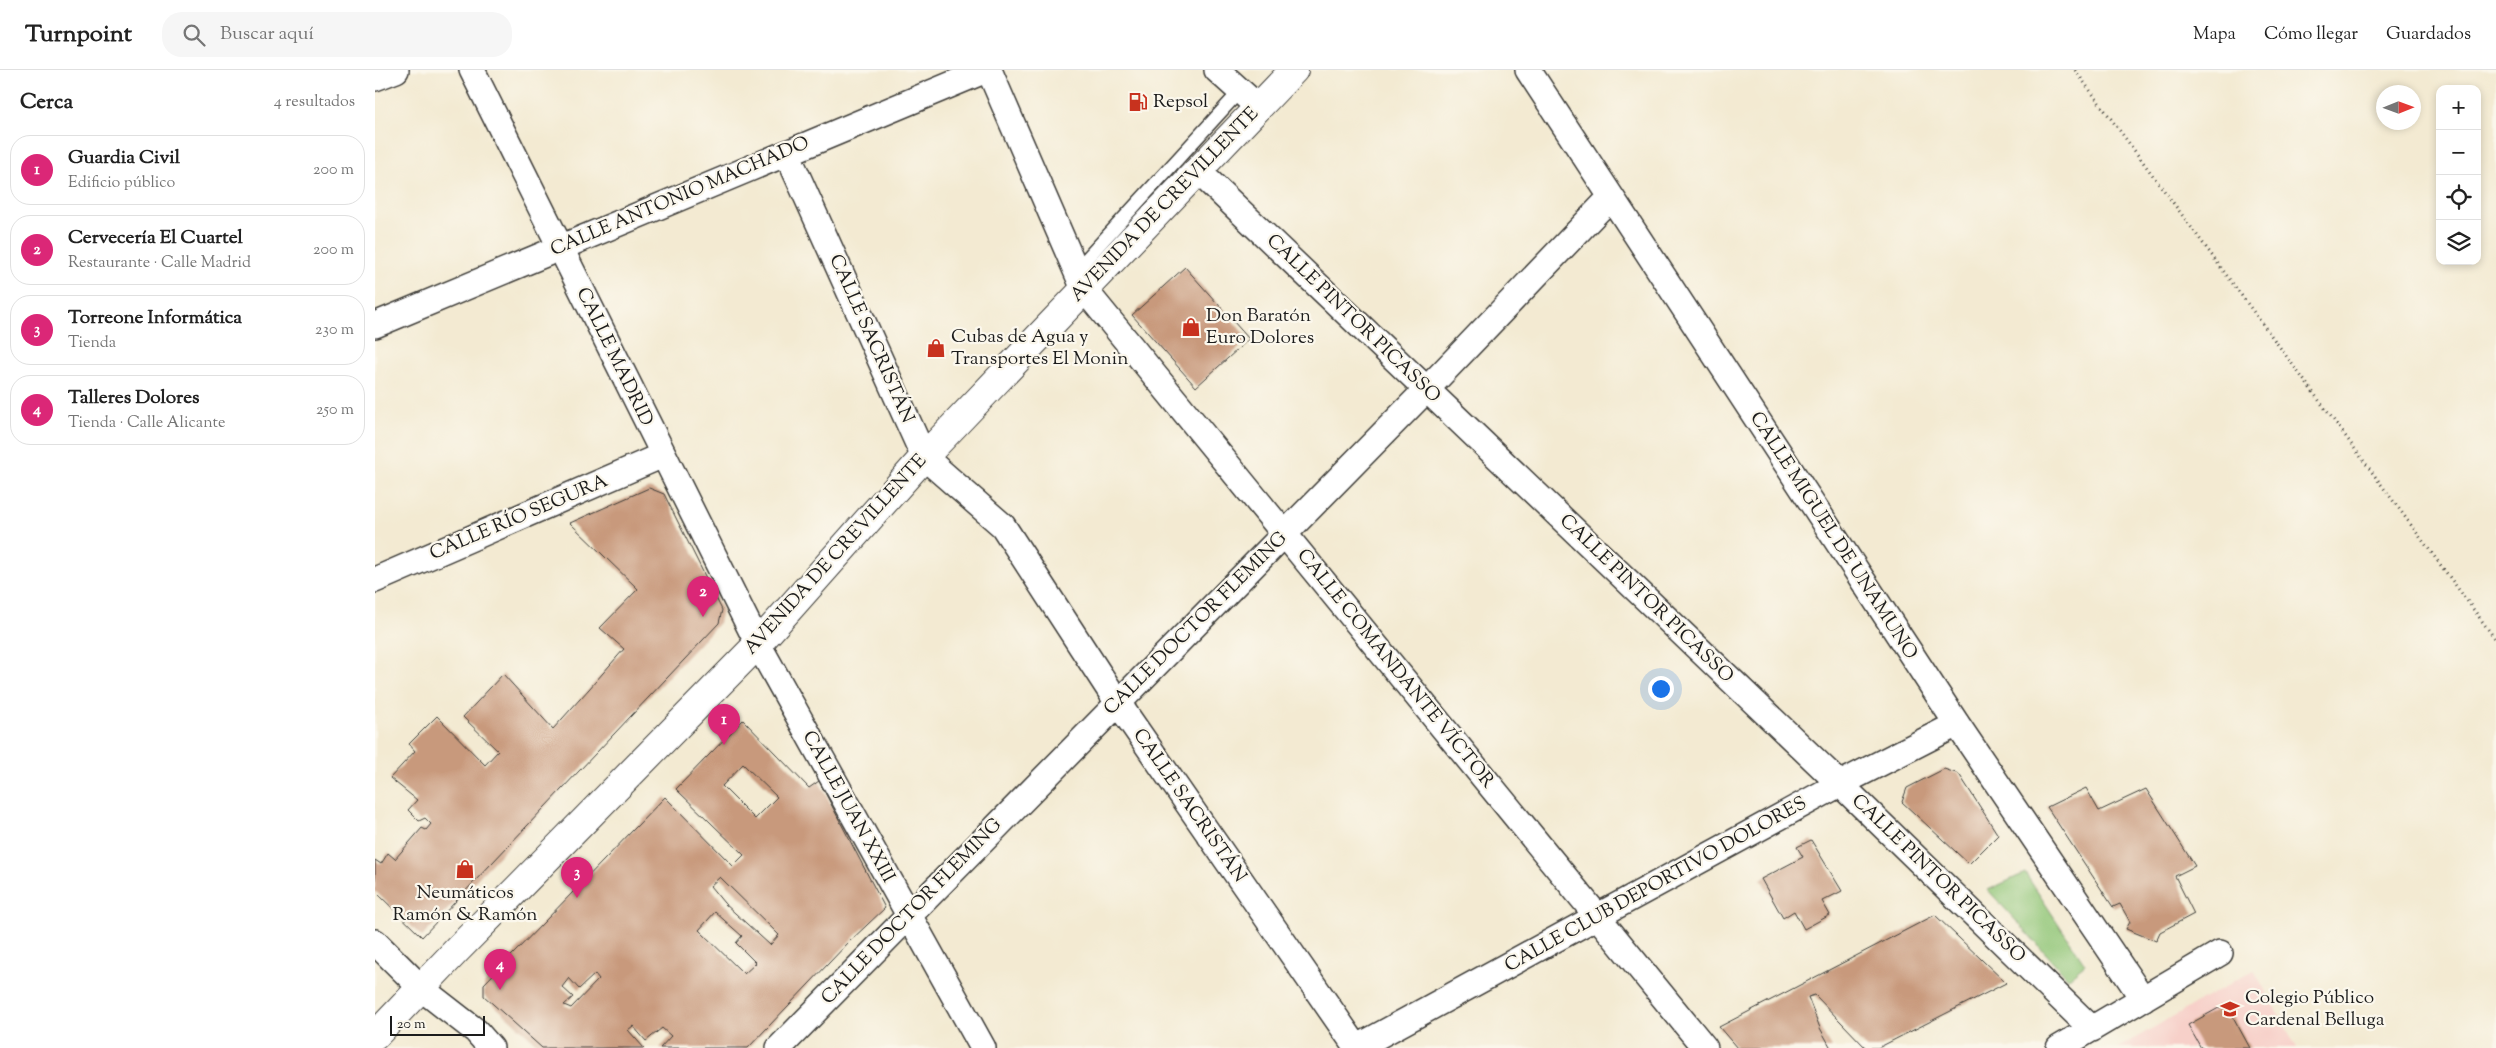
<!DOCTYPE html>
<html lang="es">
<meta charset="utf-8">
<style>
:root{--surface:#fff;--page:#f6f6f6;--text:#222;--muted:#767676;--line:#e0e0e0;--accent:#db2777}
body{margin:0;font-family:"Sorts Mill Goudy",serif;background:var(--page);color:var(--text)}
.controls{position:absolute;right:15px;top:15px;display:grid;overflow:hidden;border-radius:10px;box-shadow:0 2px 8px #0003}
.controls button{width:45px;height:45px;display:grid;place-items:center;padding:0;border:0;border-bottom:1px solid var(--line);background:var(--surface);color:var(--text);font:25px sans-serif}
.compass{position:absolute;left:2001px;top:15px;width:45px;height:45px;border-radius:50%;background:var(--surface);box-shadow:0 2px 8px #0003;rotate:89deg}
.scale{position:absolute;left:15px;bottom:12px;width:95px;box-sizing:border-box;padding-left:5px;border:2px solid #1c1c1c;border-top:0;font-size:14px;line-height:18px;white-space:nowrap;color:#1c1c1c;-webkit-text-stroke:4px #fbf7ec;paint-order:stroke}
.you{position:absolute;left:1285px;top:618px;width:18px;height:18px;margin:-12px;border:4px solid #fff;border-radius:50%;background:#1a73e8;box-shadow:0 0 0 8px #1a73e833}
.badge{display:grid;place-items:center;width:32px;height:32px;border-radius:50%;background:var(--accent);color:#fff;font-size:16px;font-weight:700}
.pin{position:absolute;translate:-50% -41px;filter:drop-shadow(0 1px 2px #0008)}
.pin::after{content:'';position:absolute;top:26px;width:18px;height:15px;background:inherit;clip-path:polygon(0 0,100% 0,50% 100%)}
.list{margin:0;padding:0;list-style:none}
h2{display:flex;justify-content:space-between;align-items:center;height:65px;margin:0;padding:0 20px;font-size:21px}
h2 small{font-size:16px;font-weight:400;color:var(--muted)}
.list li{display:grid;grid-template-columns:32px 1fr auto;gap:15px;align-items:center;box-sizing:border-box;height:70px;margin:0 10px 10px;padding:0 10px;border:1px solid var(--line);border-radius:20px}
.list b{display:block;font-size:19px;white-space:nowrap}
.list p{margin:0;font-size:16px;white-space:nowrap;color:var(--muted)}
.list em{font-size:16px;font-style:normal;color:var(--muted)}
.icon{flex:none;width:28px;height:28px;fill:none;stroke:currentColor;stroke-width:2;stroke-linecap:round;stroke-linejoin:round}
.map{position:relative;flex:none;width:2121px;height:978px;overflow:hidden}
header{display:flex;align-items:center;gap:30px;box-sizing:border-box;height:70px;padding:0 25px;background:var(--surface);border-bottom:1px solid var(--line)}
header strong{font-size:24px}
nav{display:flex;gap:28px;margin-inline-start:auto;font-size:18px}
.search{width:350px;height:45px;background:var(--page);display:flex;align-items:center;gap:12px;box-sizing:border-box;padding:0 18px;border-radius:20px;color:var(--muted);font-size:19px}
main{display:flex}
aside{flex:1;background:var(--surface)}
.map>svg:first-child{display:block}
.built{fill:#f7d0c9}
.green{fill:#92c678;stroke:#57714a}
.building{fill:#c8997c;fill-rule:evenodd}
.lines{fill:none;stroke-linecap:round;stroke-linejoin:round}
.service-casing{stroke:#3c3b37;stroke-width:15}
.minor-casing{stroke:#3c3b37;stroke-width:28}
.tertiary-casing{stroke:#3c3b37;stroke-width:30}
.path{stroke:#3c3b37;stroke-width:3;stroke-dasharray:1 4;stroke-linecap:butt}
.service{stroke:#fff;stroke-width:12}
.minor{stroke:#fff;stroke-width:25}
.tertiary{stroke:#fff;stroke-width:28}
.labels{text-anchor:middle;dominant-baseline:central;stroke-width:4.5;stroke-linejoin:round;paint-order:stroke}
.poi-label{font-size:19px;fill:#1c1c1c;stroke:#fbf7ec;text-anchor:start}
.street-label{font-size:19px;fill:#1c1c1c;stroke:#fbf7ec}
</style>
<header>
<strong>Turnpoint</strong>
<div class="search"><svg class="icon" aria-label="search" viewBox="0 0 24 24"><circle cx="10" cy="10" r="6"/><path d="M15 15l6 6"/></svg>Buscar aquí</div>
<nav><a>Mapa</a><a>Cómo llegar</a><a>Guardados</a></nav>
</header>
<main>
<aside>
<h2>Cerca<small>4 resultados</small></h2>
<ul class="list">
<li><span class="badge">1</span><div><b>Guardia Civil</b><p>Edificio público</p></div><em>200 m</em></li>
<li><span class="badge">2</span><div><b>Cervecería El Cuartel</b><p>Restaurante · Calle Madrid</p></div><em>200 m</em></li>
<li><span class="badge">3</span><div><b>Torreone Informática</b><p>Tienda</p></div><em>230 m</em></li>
<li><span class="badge">4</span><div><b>Talleres Dolores</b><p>Tienda · Calle Alicante</p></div><em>250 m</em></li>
</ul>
</aside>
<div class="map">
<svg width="2121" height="978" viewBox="0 0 2121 978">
<rect width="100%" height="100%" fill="#fbf7ec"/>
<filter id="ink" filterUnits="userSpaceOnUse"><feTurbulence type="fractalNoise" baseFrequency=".02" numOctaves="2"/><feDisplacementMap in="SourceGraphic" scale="10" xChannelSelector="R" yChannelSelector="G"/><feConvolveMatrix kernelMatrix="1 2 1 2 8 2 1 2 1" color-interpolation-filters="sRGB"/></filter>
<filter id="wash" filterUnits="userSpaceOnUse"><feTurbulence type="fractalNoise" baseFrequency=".0096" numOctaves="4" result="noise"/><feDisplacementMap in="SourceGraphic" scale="20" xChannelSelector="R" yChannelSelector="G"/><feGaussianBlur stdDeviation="1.12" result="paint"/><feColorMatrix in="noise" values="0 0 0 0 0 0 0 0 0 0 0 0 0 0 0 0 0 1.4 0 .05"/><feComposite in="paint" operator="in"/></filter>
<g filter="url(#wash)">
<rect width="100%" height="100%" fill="#f3ead2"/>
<!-- built -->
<path class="built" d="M 1879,900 L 1922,978 L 1743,978 Z"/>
<!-- green -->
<path class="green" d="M 1650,803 L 1710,894 L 1693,908 L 1613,820 Z"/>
<g id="blocks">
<!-- building -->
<path class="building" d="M 810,197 L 874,269 L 821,317 L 757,245 Z
M 274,418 L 289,424 L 347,540 L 344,553 L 47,867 L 0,821 L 0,790 L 6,794 L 13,783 L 20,789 L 47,758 L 51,760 L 56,754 L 50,748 L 44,751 L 33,740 L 42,730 L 15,708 L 40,681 L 34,674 L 62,646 L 110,695 L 123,681 L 88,647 L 128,604 L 178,659 L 214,619 L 249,579 L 225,558 L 263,519 L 195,453 Z
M 368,650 L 434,718 L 444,711 L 510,838 L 474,872 L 373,978 L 285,978 L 296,966 L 287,958 L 271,971 L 258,956 L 253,960 L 269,978 L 167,978 L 109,926 L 109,914 L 290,727 L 358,796 L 369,785 L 301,719 ZM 368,694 L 402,727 L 380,749 L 347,716 ZM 345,807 L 404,865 L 395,875 L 349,833 L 335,816 ZM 340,842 L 367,866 L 361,873 L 381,893 L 369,904 L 324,860 ZM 220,904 L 224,909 L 196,938 L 189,935 L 198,927 L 187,917 L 194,908 L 204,919 Z
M 1569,699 L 1584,704 L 1623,765 L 1594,794 L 1527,732 L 1532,718 Z
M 1711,718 L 1724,741 L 1771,719 L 1820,796 L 1800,806 L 1819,844 L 1785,862 L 1781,871 L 1751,859 L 1755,852 L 1745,834 L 1738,837 L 1672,737 Z
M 1436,770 L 1467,821 L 1447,831 L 1455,845 L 1429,859 L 1419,841 L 1408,848 L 1386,809 L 1428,787 L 1422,777 Z
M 1560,845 L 1631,913 L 1503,978 L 1491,978 L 1440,925 L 1433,927 L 1445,958 L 1456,978 L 1362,978 L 1344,957 Z
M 1851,934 L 1875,978 L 1826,978 L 1813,955 Z"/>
</g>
</g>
<g filter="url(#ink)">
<use href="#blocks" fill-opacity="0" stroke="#3c3b37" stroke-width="1"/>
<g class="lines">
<!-- service casing -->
<g class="service-casing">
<path id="service" d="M 701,200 L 865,21"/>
</g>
<!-- minor casing -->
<g class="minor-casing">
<path id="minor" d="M 97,0 L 383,574 L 608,978
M 614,0 L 709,219 L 1330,978
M 842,0 L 883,37
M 1153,0 L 1582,654 L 1768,929
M 0,8 L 21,0
M 412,83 L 549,387 L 628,456 L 743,633 L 982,978
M 823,101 L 1465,714 L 1717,959
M 0,255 L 611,0
M 0,510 L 288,385
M 0,872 L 47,919 L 101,961 L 116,978
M 404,978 L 1051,320 L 1236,127
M 981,978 L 1465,714 L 1582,654
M 1684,978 L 1845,883"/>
</g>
<!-- tertiary casing -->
<g class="tertiary-casing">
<path id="tertiary" d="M 0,966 L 83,879 L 383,574 L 549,387 L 919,0"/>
</g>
<!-- path -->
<path class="path" d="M 1700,0 L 2121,570"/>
<!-- service -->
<use href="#service" class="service"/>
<!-- minor -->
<use href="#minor" class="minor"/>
<!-- tertiary -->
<use href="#tertiary" class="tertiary"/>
</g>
</g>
<!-- icons -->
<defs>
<g id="fuel-bare" transform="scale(1.5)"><path d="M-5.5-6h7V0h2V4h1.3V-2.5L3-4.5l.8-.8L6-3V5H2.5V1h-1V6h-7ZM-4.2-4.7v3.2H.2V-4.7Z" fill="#c8321e" stroke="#fbf7ec" stroke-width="2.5" paint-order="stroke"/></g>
<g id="shop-bare" transform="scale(1.5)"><path d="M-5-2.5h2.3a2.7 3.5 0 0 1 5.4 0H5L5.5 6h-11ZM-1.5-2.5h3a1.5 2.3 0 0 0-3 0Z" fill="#c8321e" stroke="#fbf7ec" stroke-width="2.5" paint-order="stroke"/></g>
<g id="school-bare" transform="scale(1.5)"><path d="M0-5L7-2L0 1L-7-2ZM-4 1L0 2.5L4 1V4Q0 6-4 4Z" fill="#c8321e" stroke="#fbf7ec" stroke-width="2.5" paint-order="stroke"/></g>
</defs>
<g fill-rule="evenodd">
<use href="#fuel-bare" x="763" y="32"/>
<use href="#shop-bare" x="816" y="257"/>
<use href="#shop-bare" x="561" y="278"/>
<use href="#shop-bare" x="90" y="799"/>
<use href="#school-bare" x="1855" y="939"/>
</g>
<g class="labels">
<!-- poi labels -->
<g class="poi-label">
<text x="778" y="32">Repsol</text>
<text x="831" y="246">Don Baratón<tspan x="831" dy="22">Euro Dolores</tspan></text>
<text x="576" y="267">Cubas de Agua y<tspan x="576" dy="22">Transportes El Monin</tspan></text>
<text x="90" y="823" text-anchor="middle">Neumáticos<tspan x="90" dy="22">Ramón &amp; Ramón</tspan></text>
<text x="1870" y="928">Colegio Público<tspan x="1870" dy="22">Cardenal Belluga</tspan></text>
</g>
<!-- street labels -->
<g class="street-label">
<text transform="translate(305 127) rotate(-23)">CALLE ANTONIO MACHADO</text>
<text transform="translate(790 135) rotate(-46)">AVENIDA DE CREVILLENTE</text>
<text transform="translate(978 249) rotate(44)">CALLE PINTOR PICASSO</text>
<text transform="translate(496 269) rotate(66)">CALLE SACRISTÁN</text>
<text transform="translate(239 287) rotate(64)">CALLE MADRID</text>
<text transform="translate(144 448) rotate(-23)">CALLE RÍO SEGURA</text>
<text transform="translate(1458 466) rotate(57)">CALLE MIGUEL DE UNAMUNO</text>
<text transform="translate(461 485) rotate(-48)">AVENIDA DE CREVILLENTE</text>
<text transform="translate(1271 529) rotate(44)">CALLE PINTOR PICASSO</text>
<text transform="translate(821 554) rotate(-45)">CALLE DOCTOR FLEMING</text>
<text transform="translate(1020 599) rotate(51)">CALLE COMANDANTE VÍCTOR</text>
<text transform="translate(814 736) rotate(55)">CALLE SACRISTÁN</text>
<text transform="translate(473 737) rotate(61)">CALLE JUAN XXIII</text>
<text transform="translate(1563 809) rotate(44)">CALLE PINTOR PICASSO</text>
<text transform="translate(1281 815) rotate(-29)">CALLE CLUB DEPORTIVO DOLORES</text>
<text transform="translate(537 842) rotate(-46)">CALLE DOCTOR FLEMING</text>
</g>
</g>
</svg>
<div class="controls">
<button>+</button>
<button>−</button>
<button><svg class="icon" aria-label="locate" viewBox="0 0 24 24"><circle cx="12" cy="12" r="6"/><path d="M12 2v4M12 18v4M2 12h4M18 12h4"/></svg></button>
<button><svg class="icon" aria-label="layers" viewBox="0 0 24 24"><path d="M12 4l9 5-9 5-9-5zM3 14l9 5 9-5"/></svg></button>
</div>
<svg class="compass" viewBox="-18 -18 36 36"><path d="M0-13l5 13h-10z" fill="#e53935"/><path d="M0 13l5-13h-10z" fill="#767676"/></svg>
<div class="scale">20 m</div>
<div class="you"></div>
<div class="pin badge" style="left:349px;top:675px">1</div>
<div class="pin badge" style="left:328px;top:547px">2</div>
<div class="pin badge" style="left:202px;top:828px">3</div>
<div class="pin badge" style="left:125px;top:920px">4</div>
</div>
</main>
